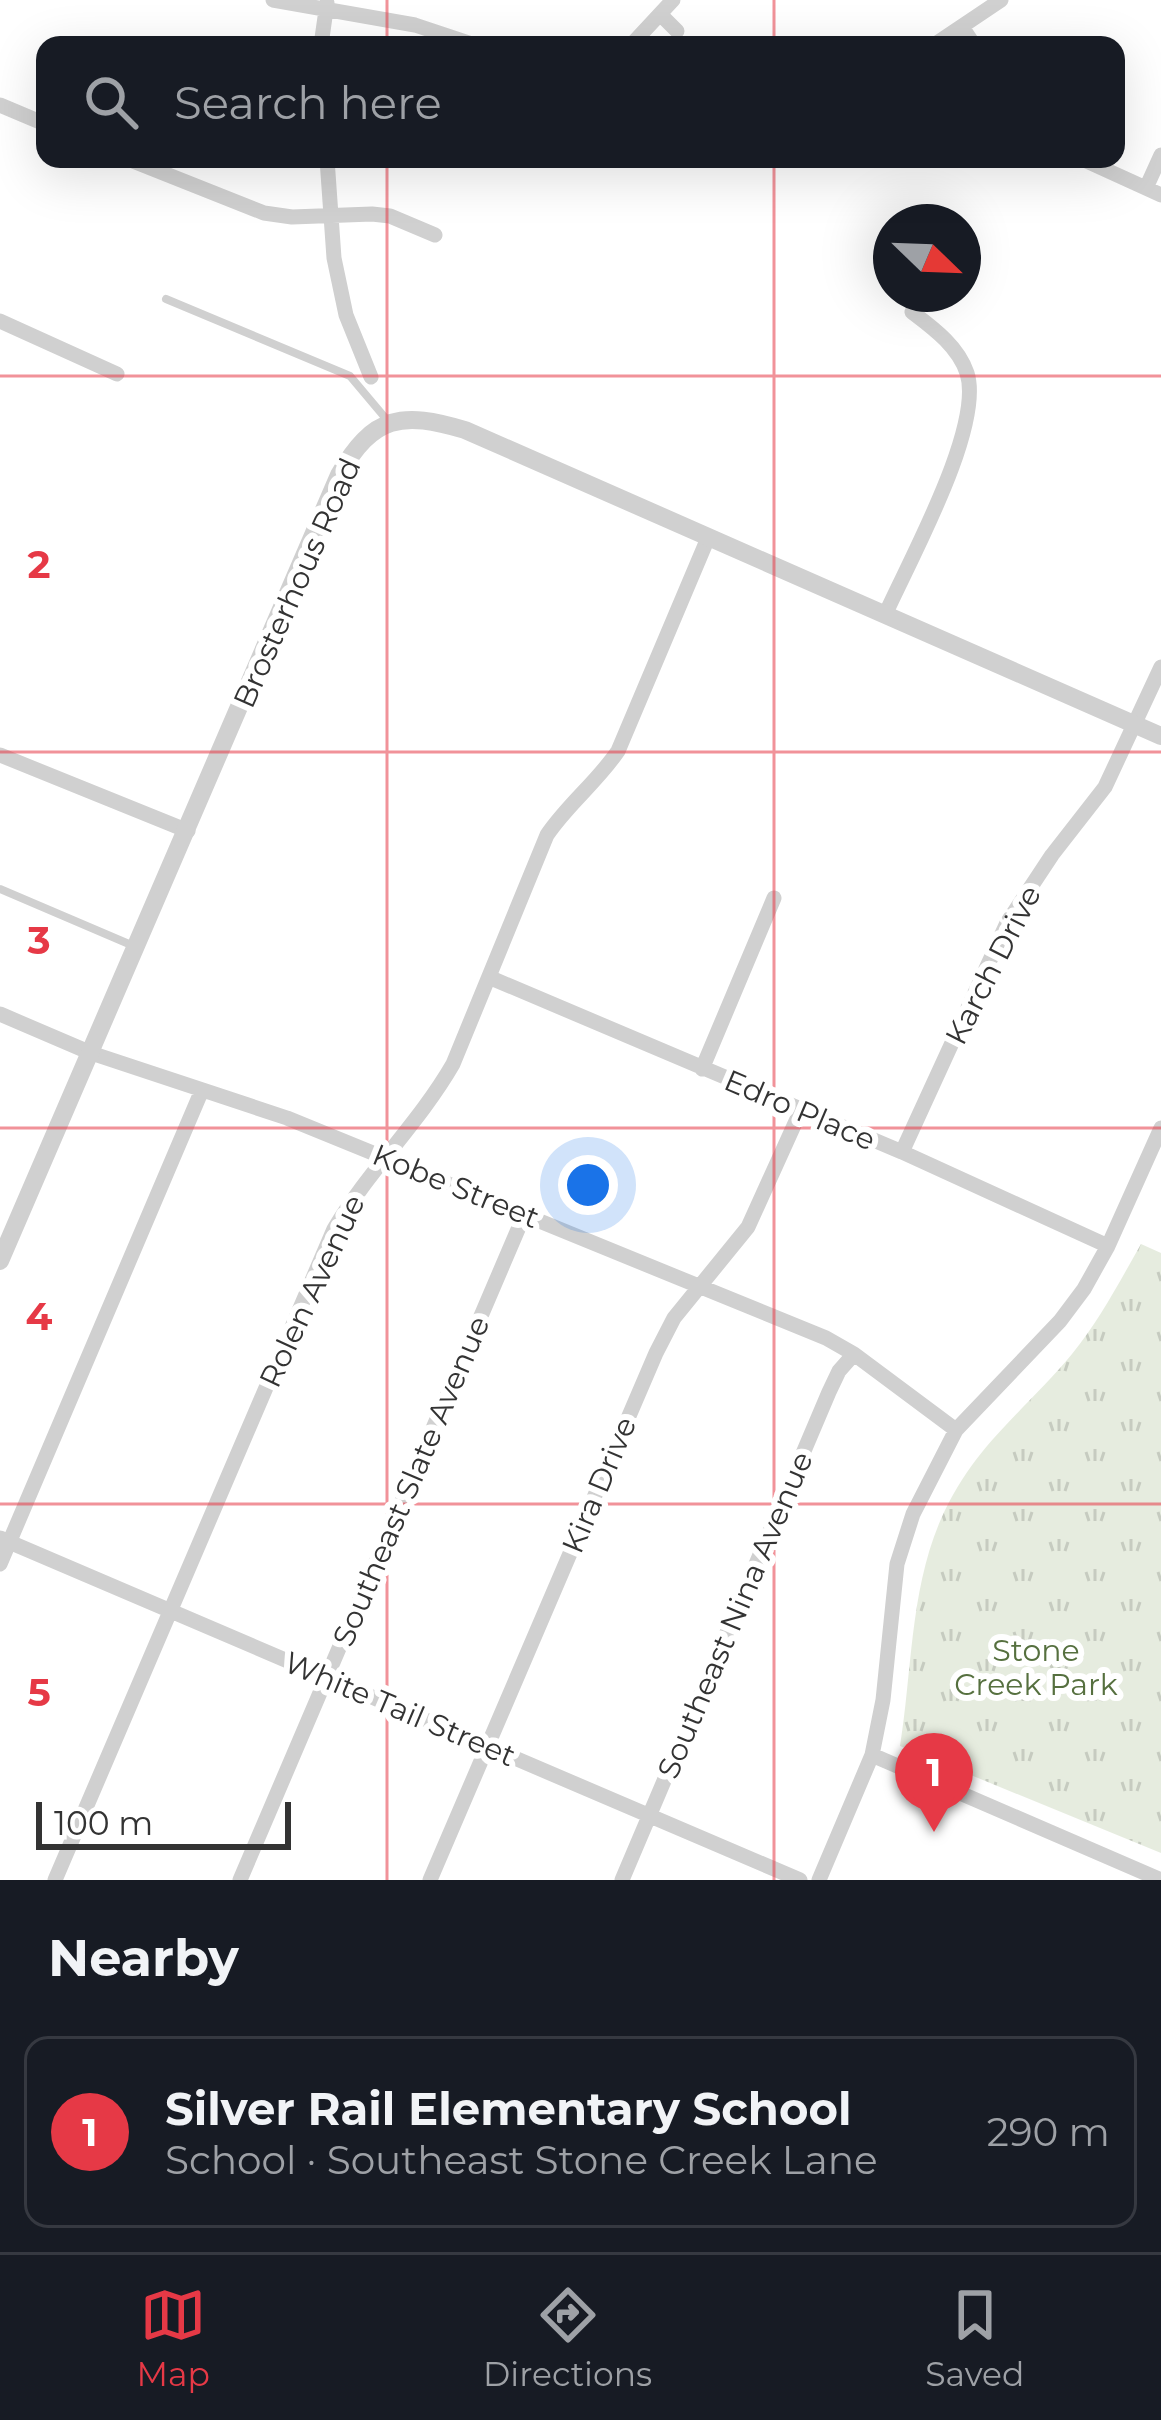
<!DOCTYPE html>
<meta charset="utf-8">
<style>
:root{--surface:#171b24;--page:#20242c;--text:#f1f3f6;--muted:#9ea1a6;--line:#363941;--accent:#e63946}
body{margin:0;font-family:Montserrat,sans-serif;background:var(--page);color:var(--text)}
.compass{position:absolute;left:873px;top:204px;width:108px;height:108px;border-radius:50%;background:var(--surface);box-shadow:0 12px 48px #0002;rotate:113deg}
.scale{position:absolute;left:36px;bottom:30px;width:255px;box-sizing:border-box;padding-left:12px;border:6px solid #333;border-top:0;font-size:33px;line-height:42px;white-space:nowrap;color:#333;-webkit-text-stroke:9px #fff;paint-order:stroke}
.you{position:absolute;left:588px;top:1185px;width:42px;height:42px;margin:-30px;border:9px solid #fff;border-radius:50%;background:#1a73e8;box-shadow:0 0 0 18px #1a73e833}
.badge{display:grid;place-items:center;width:78px;height:78px;border-radius:50%;background:var(--accent);color:#fff;font-size:39px;font-weight:700}
.pin{position:absolute;translate:-50% -99px;filter:drop-shadow(0 3px 6px #0008)}
.pin::after{content:'';position:absolute;top:63px;width:42px;height:36px;background:inherit;clip-path:polygon(0 0,100% 0,50% 100%)}
.list{margin:0;padding:0;list-style:none}
h2{display:flex;justify-content:space-between;align-items:center;height:156px;margin:0;padding:0 48px;font-size:51px}
h2 small{font-size:39px;font-weight:400;color:var(--muted)}
.list li{display:grid;grid-template-columns:78px 1fr auto;gap:36px;align-items:center;box-sizing:border-box;height:192px;margin:0 24px 24px;padding:0 24px;border:3px solid var(--line);border-radius:24px}
.list b{display:block;font-size:45px;white-space:nowrap}
.list p{margin:0;font-size:39px;white-space:nowrap;color:var(--muted)}
.list em{font-size:39px;font-style:normal;color:var(--muted)}
.icon{flex:none;width:66px;height:66px;fill:none;stroke:currentColor;stroke-width:2;stroke-linecap:round;stroke-linejoin:round}
.map{position:relative;flex:none;width:1161px;height:1880px;overflow:hidden}
.search{position:absolute;background:var(--surface);box-shadow:0 12px 48px #0002;left:36px;right:36px;top:36px;height:132px;display:flex;align-items:center;gap:30px;box-sizing:border-box;padding:0 42px;border-radius:24px;color:var(--muted);font-size:45px}
.sheet{height:372px;background:var(--surface)}
nav{display:flex;justify-content:space-around;align-items:center;box-sizing:border-box;height:168px;border-top:3px solid var(--line);background:var(--surface);font-size:33px;color:var(--muted)}
nav a{display:grid;justify-items:center;gap:6px}
nav .on{color:var(--accent)}
.map>svg:first-child{display:block}
.grass{fill:url(#grass-tufts)}
.lines{fill:none;stroke-linecap:round;stroke-linejoin:round}
.service{stroke:#d0d0d0;stroke-width:8}
.minor{stroke:#d0d0d0;stroke-width:15}
.tertiary{stroke:#d0d0d0;stroke-width:18}
.grid{fill:none;stroke:#e63946;stroke-width:3;stroke-opacity:0.55}
.labels{text-anchor:middle;dominant-baseline:central;stroke-width:12;stroke-linejoin:round;paint-order:stroke}
.street-label{font-size:30px;fill:#333;stroke:#fff}
.park-label{font-size:30px;fill:#56703f;stroke:#fff}
.grid-label{font-size:39px;text-anchor:middle;font-weight:bold;fill:#e63946;stroke:#fff;stroke-width:12;stroke-linejoin:round;paint-order:stroke}
</style>
<div class="map">
<svg width="1161" height="1880" viewBox="0 0 1161 1880">
<defs>
<pattern id="grass-tufts" width="24" height="20" patternUnits="userSpaceOnUse" patternTransform="scale(3)"><rect width="24" height="20" fill="#e6ecdf"/><path d="M3 7l-1-3M5 7V3M7 7l1-3M15 17l-1-3M17 17v-4M19 17l1-3" fill="none" stroke="#c6cbc0"/></pattern>
</defs>
<rect width="100%" height="100%" fill="#fff"/>
<!-- grass -->
<path class="grass" d="M 1141,1244 L 1161,1253 L 1161,1853 L 900,1746 C 912,1672 910,1590 941,1519 C 974,1445 1023,1413 1072,1354 C 1099,1321 1120,1281 1141,1244 Z"/>
<g class="lines">
<!-- service -->
<path class="service" d="M 166,299 L 350,376 L 387,420
M 0,889 L 136,947"/>
<!-- minor -->
<path class="minor" d="M 273,0 L 415,25 L 475,45
M 660,14 L 677,31
M 962,27 L 974,45
M 632,44 L 673,0
M 321,45 L 327,3
M 934,45 L 1001,0
M 0,105 L 45,124
M 128,159 L 264,213 L 292,217 L 372,214 L 390,216 L 435,235
M 327,159 L 334,258 L 346,315 L 371,377
M 1082,159 L 1161,195
M 1146,188 L 1161,155
M 0,321 L 117,374
M 885,615 C 909,561 984,427 967,373 C 958,346 933,328 912,312
M 0,755 L 188,831
M 491,978 L 902,1152 L 1108,1246
M 0,1014 L 91,1053 L 287,1118 L 826,1338 L 854,1354 L 956,1430
M 702,1069 L 774,898
M 902,1152 L 1007,923 L 1052,855 L 1105,787 L 1161,667
M 0,1538 L 800,1880
M 0,1564 L 202,1090
M 872,1755 L 1161,1880
M 55,1880 L 334,1229 C 369,1170 419,1123 453,1064 L 547,835 C 568,804 597,782 618,751 L 708,538
M 240,1880 L 525,1213
M 430,1880 L 656,1353 L 674,1318 L 748,1227 L 801,1110
M 622,1880 L 829,1392 L 839,1371 L 854,1354
M 819,1880 L 872,1755 L 883,1700 L 897,1564 L 913,1514 L 956,1430 L 1060,1321 L 1084,1289 L 1108,1246 L 1161,1128"/>
<!-- tertiary -->
<path class="tertiary" d="M 0,1261 L 339,475 C 373,415 402,411 465,430 L 1161,736"/>
</g>
<!-- grid -->
<path class="grid" d="M 387,0 L 387,45M 774,0 L 774,45M 387,159 L 387,1880M 774,159 L 774,1880M 0,376 L 1161,376M 0,752 L 1161,752M 0,1128 L 1161,1128M 0,1504 L 1161,1504"/>
<g class="labels">
<!-- street labels -->
<g class="street-label">
<text transform="translate(297 583) rotate(-66)">Brosterhous Road</text>
<text transform="translate(993 965) rotate(-63)">Karch Drive</text>
<text transform="translate(800 1110) rotate(23)">Edro Place</text>
<text transform="translate(456 1186) rotate(22)">Kobe Street</text>
<text transform="translate(312 1291) rotate(-65)">Rolen Avenue</text>
<text transform="translate(411 1481) rotate(-67)">Southeast Slate Avenue</text>
<text transform="translate(599 1485) rotate(-67)">Kira Drive</text>
<text transform="translate(735 1615) rotate(-67)">Southeast Nina Avenue</text>
<text transform="translate(400 1709) rotate(23)">White Tail Street</text>
</g>
<!-- park labels -->
<g class="park-label">
<text x="1036" y="1650">Stone<tspan x="1036" dy="34">Creek Park</tspan></text>
</g>
</g>
<g class="grid-label">
<text x="39" y="578">2</text>
<text x="39" y="954">3</text>
<text x="39" y="1330">4</text>
<text x="39" y="1706">5</text>
</g>
</svg>
<svg class="compass" viewBox="-18 -18 36 36"><path d="M0-13l5 13h-10z" fill="#e53935"/><path d="M0 13l5-13h-10z" fill="#9ea1a6"/></svg>
<div class="scale">100 m</div>
<div class="you"></div>
<div class="pin badge" style="left:934px;top:1832px">1</div>
<div class="search"><svg class="icon" aria-label="search" viewBox="0 0 24 24"><circle cx="10" cy="10" r="6"/><path d="M15 15l6 6"/></svg>Search here</div>
</div>
<section class="sheet">
<h2>Nearby<small></small></h2>
<ul class="list">
<li><span class="badge">1</span><div><b>Silver Rail Elementary School</b><p>School · Southeast Stone Creek Lane</p></div><em>290 m</em></li>
</ul>
</section>
<nav>
<a class="on"><svg class="icon" aria-label="map" viewBox="0 0 24 24"><path d="M3 6l6-2 6 2 6-2v14l-6 2-6-2-6 2zM9 4v14M15 6v14"/></svg>Map</a>
<a><svg class="icon" aria-label="directions" viewBox="0 0 24 24"><path d="M12 3l9 9-9 9-9-9zM9 14v-3h6M13 9l2 2-2 2"/></svg>Directions</a>
<a><svg class="icon" aria-label="saved" viewBox="0 0 24 24"><path d="M7 4h10v16l-5-4-5 4z"/></svg>Saved</a>
</nav>
